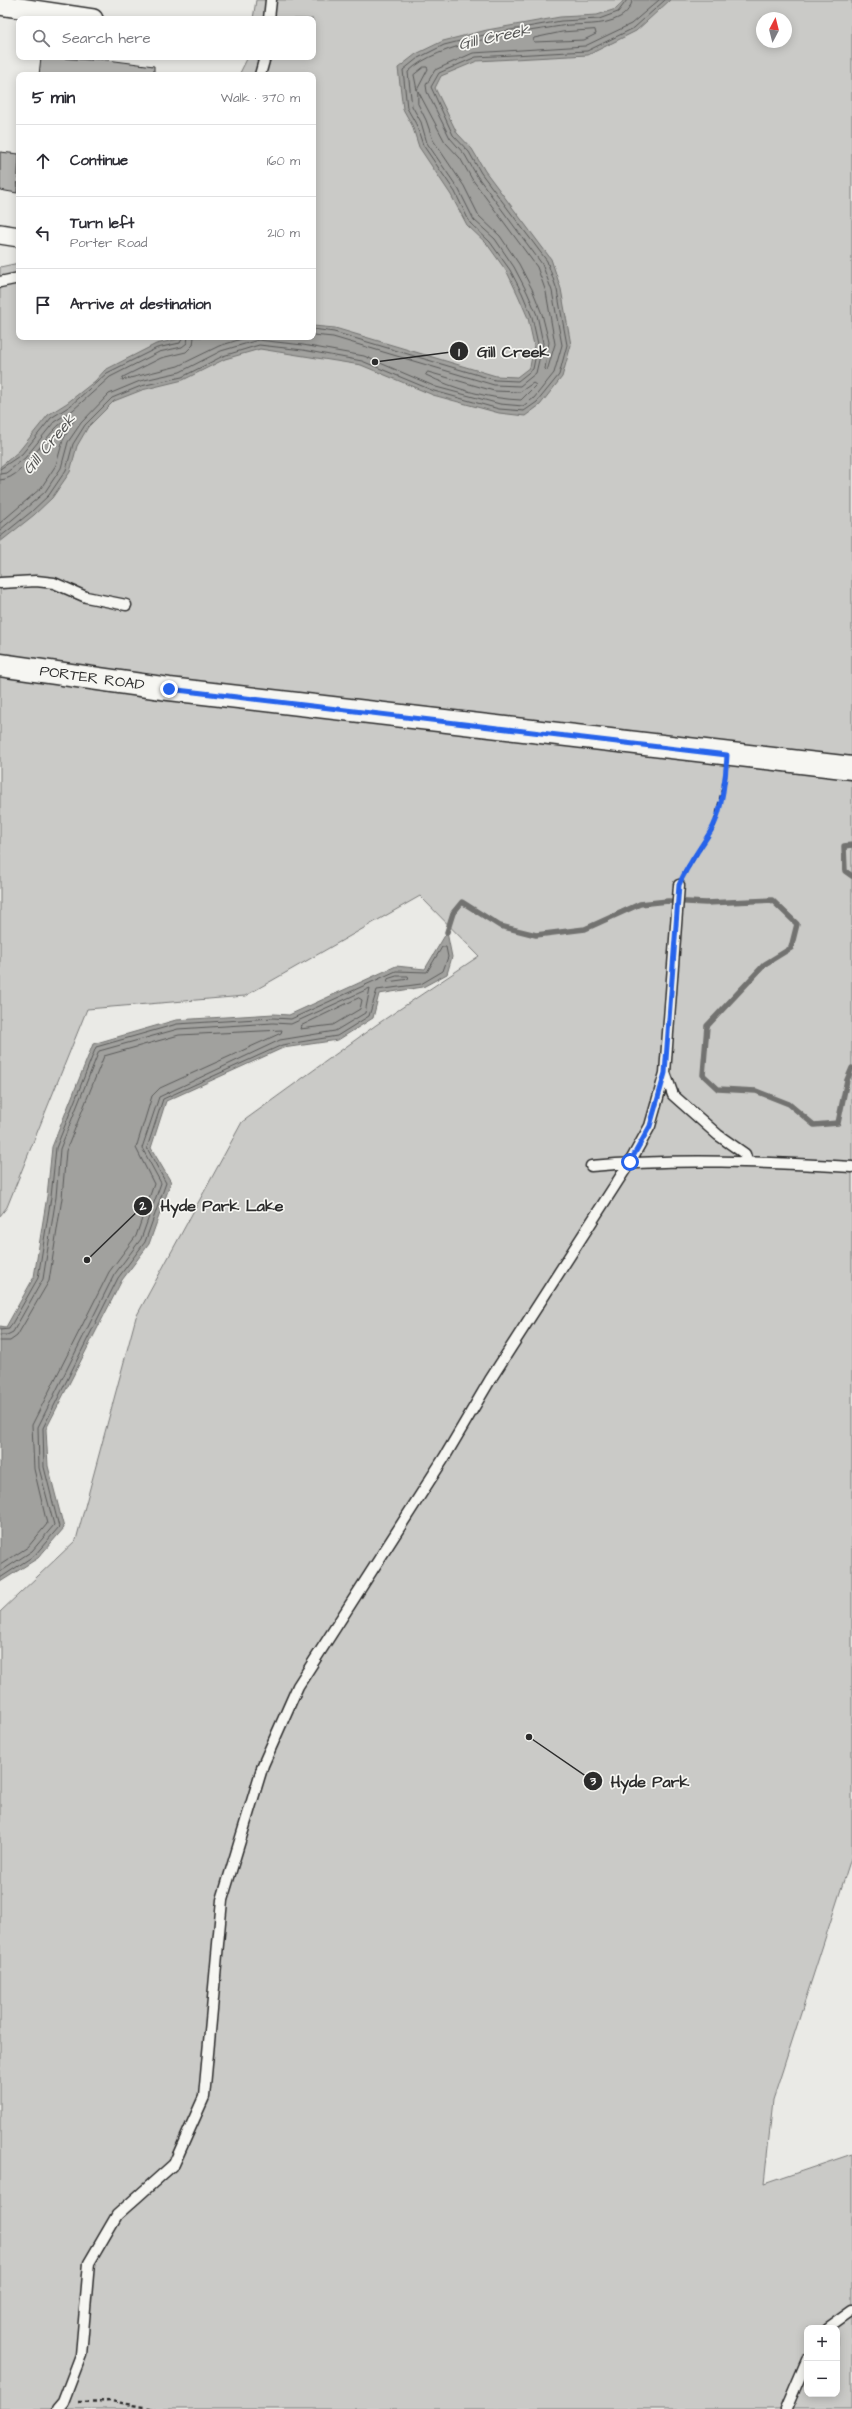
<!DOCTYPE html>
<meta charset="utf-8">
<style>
:root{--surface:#fff;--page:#f7f7f7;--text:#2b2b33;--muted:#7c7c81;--line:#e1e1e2}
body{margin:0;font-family:"Architects Daughter",sans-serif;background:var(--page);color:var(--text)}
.controls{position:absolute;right:12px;bottom:12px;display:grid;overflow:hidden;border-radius:8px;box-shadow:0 2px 10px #0003}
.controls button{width:36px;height:36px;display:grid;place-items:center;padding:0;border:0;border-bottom:1px solid var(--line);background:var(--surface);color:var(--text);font:20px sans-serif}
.compass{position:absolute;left:756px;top:12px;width:36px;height:36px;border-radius:50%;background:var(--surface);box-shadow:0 2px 10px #0003;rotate:7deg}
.stop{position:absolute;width:12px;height:12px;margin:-9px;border:3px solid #2563eb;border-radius:50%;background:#fff}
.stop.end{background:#2563eb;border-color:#fff;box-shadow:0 1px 4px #0008}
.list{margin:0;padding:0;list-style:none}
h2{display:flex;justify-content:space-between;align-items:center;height:52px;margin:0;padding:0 16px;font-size:17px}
h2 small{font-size:13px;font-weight:400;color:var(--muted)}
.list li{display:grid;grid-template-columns:26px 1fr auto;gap:12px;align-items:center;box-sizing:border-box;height:72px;padding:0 16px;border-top:1px solid var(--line)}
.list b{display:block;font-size:15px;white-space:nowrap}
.list p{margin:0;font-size:13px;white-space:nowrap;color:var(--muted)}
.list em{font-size:13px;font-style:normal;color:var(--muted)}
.icon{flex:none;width:22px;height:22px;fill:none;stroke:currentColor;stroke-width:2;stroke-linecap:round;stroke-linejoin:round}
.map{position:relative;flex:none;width:852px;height:2409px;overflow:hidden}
.search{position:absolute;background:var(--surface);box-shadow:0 2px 10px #0003;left:16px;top:16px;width:300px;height:44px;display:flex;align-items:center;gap:10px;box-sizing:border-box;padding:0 14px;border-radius:8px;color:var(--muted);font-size:15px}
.panel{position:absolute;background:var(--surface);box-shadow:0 2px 10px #0003;left:16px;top:72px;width:300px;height:268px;border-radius:8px}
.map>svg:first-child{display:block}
.green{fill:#cacac7;stroke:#7a7a79;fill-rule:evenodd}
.water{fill:#a1a19e;stroke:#727270}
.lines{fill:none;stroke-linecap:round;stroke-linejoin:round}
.shore{stroke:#5a5a59;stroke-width:1}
.stream{stroke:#727270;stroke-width:5.5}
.building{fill:#b4b4b1;stroke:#2b2b2b}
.service-casing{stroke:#2b2b2b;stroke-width:13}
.minor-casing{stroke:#2b2b2b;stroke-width:22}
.secondary-casing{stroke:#2b2b2b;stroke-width:25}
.path{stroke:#2b2b2b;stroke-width:2.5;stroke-dasharray:4 3;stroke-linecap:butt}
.service{stroke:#f6f6f2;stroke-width:10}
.minor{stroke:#f6f6f2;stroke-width:19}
.secondary{stroke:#f6f6f2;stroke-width:22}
.route{stroke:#2563eb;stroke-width:5}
.labels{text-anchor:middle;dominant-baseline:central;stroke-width:3.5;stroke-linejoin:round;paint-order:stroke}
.street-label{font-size:15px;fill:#2b2b2b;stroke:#f6f6f2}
.water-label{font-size:16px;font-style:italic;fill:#545453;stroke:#f6f6f2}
.leader{fill:none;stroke:#2b2b2b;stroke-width:1.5}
.callout-dot{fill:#2b2b2b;stroke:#f6f6f2;stroke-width:1.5}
.mark-label{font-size:12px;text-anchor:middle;font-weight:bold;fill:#fff}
.callout-label{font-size:16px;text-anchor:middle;font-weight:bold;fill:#2b2b2b;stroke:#f6f6f2;stroke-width:3.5;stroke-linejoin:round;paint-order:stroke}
</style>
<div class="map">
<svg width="852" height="2409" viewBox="0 0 852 2409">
<rect width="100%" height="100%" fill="#eaeae6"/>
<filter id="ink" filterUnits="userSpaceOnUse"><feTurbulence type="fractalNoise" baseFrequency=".025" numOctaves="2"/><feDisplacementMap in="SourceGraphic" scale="8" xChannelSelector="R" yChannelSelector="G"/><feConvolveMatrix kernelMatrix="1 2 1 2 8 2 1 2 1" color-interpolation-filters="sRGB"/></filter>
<g filter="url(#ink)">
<!-- green -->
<path class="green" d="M 256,0 L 852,0 L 852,1855 L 773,2100 L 764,2184 L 852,2154 L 852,2409 L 0,2409 L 0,1612 L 76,1540 L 136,1317 L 242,1122 L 376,1025 L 479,956 L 420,896 L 245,996 L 87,1009 L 7,1207 L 0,1216 L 0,267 L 19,263 L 19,337 L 313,337 L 313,75 L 239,75 L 248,57 L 313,57 L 313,19 L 253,19 ZM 762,18 L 786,18 L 786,42 L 762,42 ZM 807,2328 L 837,2328 L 837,2394 L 807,2394 Z"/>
<!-- water -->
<path class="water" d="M 624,0 L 670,0 L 636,31 L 588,55 L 477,61 L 441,76 L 435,88 L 457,133 L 472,149 L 485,171 L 551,259 L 561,289 L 571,345 L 562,377 L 540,405 L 525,416 L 499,413 L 433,395 L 361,365 L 260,349 L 225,359 L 183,380 L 142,390 L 114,401 L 88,427 L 77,446 L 70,472 L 52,498 L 34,515 L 0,542 L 0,467 L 19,451 L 48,415 L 67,403 L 95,381 L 105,370 L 156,344 L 188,337 L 313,337 L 313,326 L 335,328 L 496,376 L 517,377 L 530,367 L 534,345 L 528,318 L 518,295 L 507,272 L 487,244 L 467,225 L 451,195 L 419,147 L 412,125 L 403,109 L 398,68 L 416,54 L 443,41 L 487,30 L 560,17 L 597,15 L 616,9 Z
M 447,932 L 452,957 L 447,974 L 423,987 L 379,994 L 373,1018 L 338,1040 L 283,1048 L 166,1101 L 151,1148 L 171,1182 L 149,1244 L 122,1280 L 46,1429 L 48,1466 L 64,1528 L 38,1558 L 0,1582 L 0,1326 L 6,1327 L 34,1277 L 47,1196 L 52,1147 L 93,1044 L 176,1020 L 274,1014 L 289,1015 L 396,966 L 425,969 Z"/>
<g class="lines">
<!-- shore -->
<path class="shore" d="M 595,30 L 596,34 L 584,40 L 534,42 L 533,40 L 534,38 L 562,32 Z
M 424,67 L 427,67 L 428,69 L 417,90 L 414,75 Z
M 418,91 L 445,142 L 460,158 L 472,179 L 537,267 L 546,292 L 555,344 L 547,371 L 545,369 L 549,342 L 542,314 L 532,289 L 519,264 L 500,236 L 479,216 L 464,186 L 433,140 L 426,120 L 418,104 Z
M 313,329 L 334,332 L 495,380 L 518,381 L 533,369 L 538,344 L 532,317 L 522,293 L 510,270 L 490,242 L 470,223 L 455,192 L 423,145 L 416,124 L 407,108 L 403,70 L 418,58 L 444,45 L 488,34 L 561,21 L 599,19 L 618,12 L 627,0
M 313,335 L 333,337 L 494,385 L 520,386 L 536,373 L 543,343 L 537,315 L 527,292 L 514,267 L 495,239 L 474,220 L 459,190 L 427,143 L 421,122 L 412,106 L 408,72 C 438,42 519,33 561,26 C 581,23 602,27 620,17 C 626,14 632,6 632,0
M 194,337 L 193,345 L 186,352 L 161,358 L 123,377 L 122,380 L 178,366 L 219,346 L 248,337
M 428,372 L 494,391 L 520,392 L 533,383 L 536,385 L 521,400 C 490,399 454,389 426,375 Z
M 0,469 L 22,454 L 51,418 L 70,406 L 107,373 L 157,348 L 180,343 L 183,337
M 0,474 L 6,473 L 25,458 L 54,422 L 73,410 L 110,377 L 159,352 L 182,347 L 187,343 L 188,337
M 0,480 C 29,479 51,416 75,418 L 63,440 L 56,465 L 41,488 L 0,523
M 0,530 L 45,492 L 61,468 L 68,442 L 81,423 L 109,394 L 140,381 L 180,372 L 221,351 L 258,340 L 303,345 L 364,356 L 436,387 L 500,404 L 523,406 L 534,398 L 554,373 L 562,345 L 552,291 L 542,264 L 477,176 L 465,155 L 450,138 L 427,92 L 426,85 L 435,70 L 473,53 L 585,46 L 631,24 L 659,0
M 0,537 L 31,512 L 49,495 L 66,470 L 73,444 L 85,425 L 112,398 L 141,386 L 182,377 L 223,356 L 259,345 L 303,350 L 362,361 L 434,391 L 499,409 L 524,411 L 537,402 L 559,375 L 567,345 L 557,290 L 547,261 L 481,173 L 469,152 L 453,135 L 431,87 L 439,73 L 476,57 L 587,51 L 634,28 L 665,0
M 397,976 L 408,976 L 409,979 L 387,982 L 388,979 Z
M 359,998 L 362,1000 L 360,1009 L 333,1025 L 300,1029 L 301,1026 Z
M 0,1330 L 9,1329 L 38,1278 L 51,1197 L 56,1148 L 96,1047 L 177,1024 L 273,1018 L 291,1019 L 396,971 L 427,972 L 442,947 L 446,947 L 448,957 L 443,971 L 421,984 L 377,990 L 369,1016 L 337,1036 L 282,1045 L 163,1099 L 147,1148 L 166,1183 L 145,1242 L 118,1278 L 43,1428 L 44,1467 L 59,1527 L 35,1555 L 0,1578
M 0,1335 L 7,1335 L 13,1332 L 43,1279 L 56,1197 L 60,1149 L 99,1051 L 178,1029 L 273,1023 L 291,1024 L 370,988 L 365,1013 L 335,1031 L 280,1040 L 159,1097 L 142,1148 L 161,1183 L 141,1239 L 114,1275 L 38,1427 L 39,1468 L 54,1525 L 32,1551 L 0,1572
M 0,1341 L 10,1341 L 17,1336 L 49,1281 L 62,1198 L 66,1151 L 104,1056 L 179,1035 L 282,1030 L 281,1033 L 160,1088 L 152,1096 L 136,1148 L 154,1184 L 136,1236 L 109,1272 L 32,1425 L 34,1469 L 47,1524 L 28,1547 L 0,1565"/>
<!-- stream -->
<path class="stream" d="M 852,845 L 844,846 L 845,871 L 852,876
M 447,932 L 453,913 L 462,902 L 500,926 L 536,935 L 585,929 L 640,904 L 668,901 L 706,903 L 772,900 L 797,924 L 791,948 L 765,964 L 707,1026 L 703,1075 L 718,1089 L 756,1091 L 789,1104 L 814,1125 L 838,1123 L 847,1080 L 852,1068"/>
</g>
<!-- building -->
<path class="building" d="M 41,57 L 92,60 L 92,58 L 154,66 L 154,75 L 39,75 Z
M 0,152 L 19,154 L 17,193 L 0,190 Z"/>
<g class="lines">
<!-- service casing -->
<g class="service-casing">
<path id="service" d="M 269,19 L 271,0
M 260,75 L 265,57
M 0,282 L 19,278
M 0,583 L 36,581 L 54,583 L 86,597 L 126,605
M 665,1073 L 673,1095 L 718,1135 L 745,1154 L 747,1161
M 591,1166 C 678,1158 765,1162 852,1167
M 827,2328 L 852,2310
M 57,2409 L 63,2402 L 81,2355 L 89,2263 L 117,2215 L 174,2164 L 204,2097 L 222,1900 L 263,1765 L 298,1686 L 444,1458 L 490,1380 L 630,1162 L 650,1126 L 665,1073 L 679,885
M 786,2409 L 807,2360"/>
</g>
<!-- minor casing -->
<g class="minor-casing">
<path id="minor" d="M 0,5 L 93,19
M 0,234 L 19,237"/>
</g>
<!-- secondary casing -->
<g class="secondary-casing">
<path id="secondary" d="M 0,665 L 169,689 L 852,768"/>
</g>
<!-- path -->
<path class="path" d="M 684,874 L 714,826 L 726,773
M 78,2402 L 111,2401 L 155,2409"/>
<!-- service -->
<use href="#service" class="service"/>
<!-- minor -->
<use href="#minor" class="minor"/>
<!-- secondary -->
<use href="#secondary" class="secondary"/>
</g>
</g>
<g class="lines" filter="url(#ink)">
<!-- route -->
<path class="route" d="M 169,689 L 727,755 C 726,774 722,810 713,827 C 702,847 688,863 679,885 L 665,1073 L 650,1126 L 630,1162"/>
</g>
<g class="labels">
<!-- street labels -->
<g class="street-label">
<text transform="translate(92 678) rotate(8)">PORTER ROAD</text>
</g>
<!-- water labels -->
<g class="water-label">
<text transform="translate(494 37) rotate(-12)">Gill Creek</text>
<text transform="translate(49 444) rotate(-50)">Gill Creek</text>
</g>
</g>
<!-- callouts -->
<path class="leader" d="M375 362L459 351M87 1260L143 1206M529 1737L593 1781"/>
<g class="callout-dot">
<circle cx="375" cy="362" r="4"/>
<circle cx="87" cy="1260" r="4"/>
<circle cx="529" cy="1737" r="4"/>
<circle cx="459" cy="351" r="10"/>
<circle cx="143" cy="1206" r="10"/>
<circle cx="593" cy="1781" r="10"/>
</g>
<g class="mark-label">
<text x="459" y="356">1</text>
<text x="143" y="1210">2</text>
<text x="593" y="1785">3</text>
</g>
<g class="callout-label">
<text x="513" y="357">Gill Creek</text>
<text x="222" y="1211">Hyde Park Lake</text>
<text x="650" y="1787">Hyde Park</text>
</g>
</svg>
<div class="controls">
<button>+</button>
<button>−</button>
</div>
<svg class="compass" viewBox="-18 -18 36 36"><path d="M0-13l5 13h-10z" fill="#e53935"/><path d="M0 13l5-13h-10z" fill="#7c7c81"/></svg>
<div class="stop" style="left:630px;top:1162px"></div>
<div class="stop end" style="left:169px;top:689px"></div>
<div class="search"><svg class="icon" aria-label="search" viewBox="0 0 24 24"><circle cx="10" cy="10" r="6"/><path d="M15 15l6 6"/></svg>Search here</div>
<section class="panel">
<h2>5 min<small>Walk · 370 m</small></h2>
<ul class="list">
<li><svg class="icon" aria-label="ahead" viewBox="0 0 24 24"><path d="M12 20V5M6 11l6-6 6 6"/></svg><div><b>Continue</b></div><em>160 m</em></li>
<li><svg class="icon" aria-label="left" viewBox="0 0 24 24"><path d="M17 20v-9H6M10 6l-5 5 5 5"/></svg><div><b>Turn left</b><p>Porter Road</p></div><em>210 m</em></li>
<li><svg class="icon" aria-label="arrive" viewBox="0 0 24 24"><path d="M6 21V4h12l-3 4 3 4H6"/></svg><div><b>Arrive at destination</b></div></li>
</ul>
</section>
</div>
